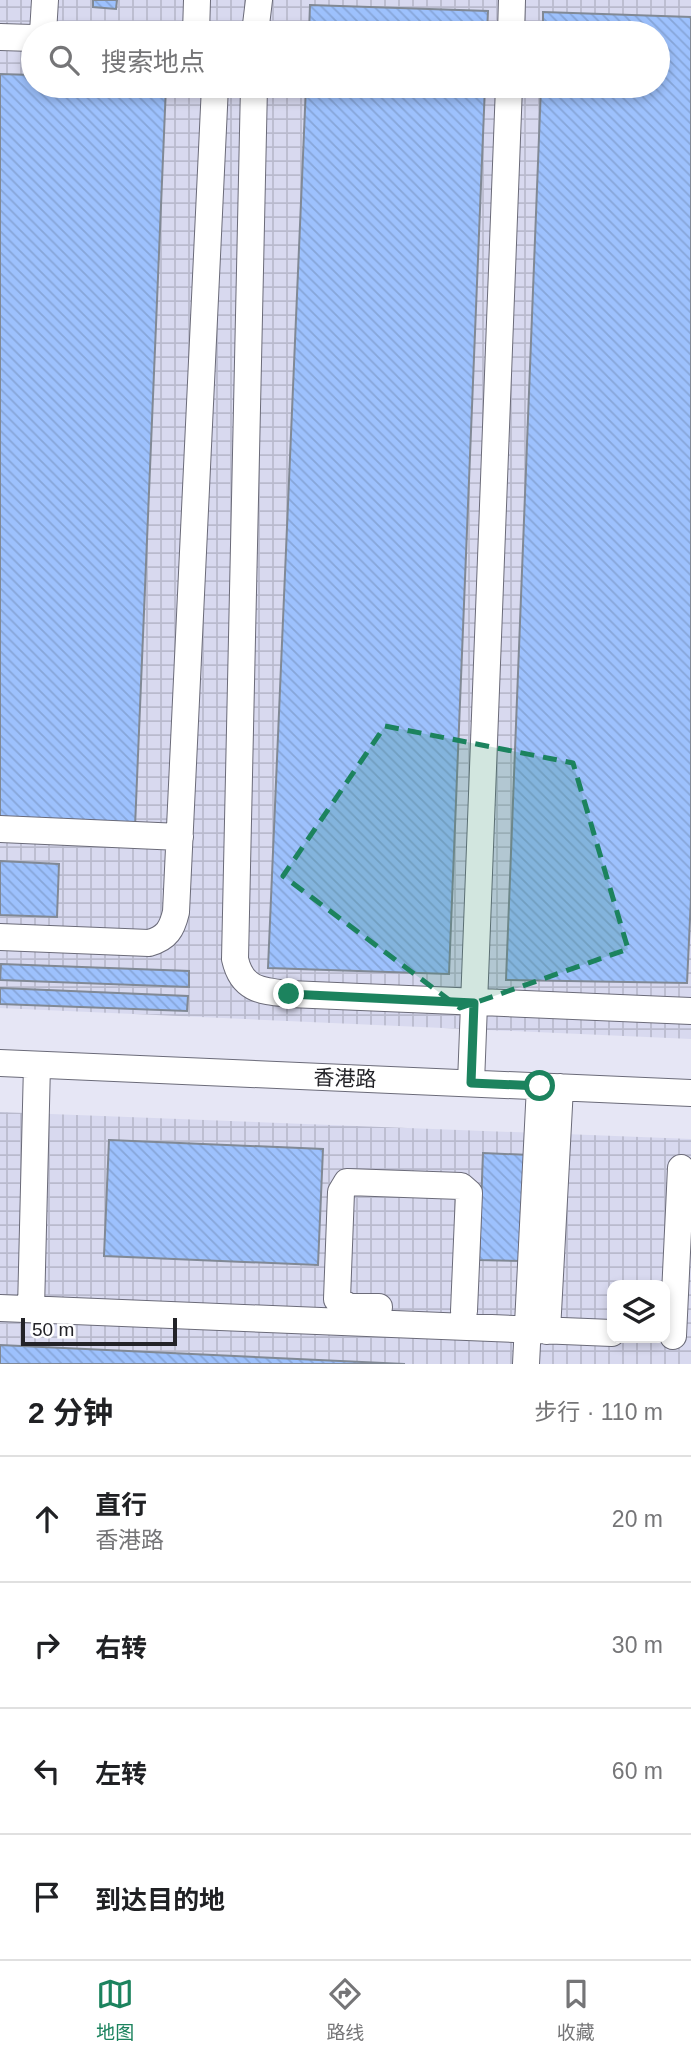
<!DOCTYPE html>
<html lang="zh">
<meta charset="utf-8">
<style>
:root{--surface:#fff;--page:#f2f2f2;--text:#202124;--muted:#757577;--line:#e0e0e0;--accent:#1c835e}
body{margin:0;font-family:Arial,"Noto Sans SC",sans-serif;background:var(--page);color:var(--text)}
.controls{position:absolute;right:21px;bottom:21px;display:grid;overflow:hidden;border-radius:14px;box-shadow:0 4px 10px #0003}
.controls button{width:63px;height:63px;display:grid;place-items:center;padding:0;border:0;border-bottom:2px solid var(--line);background:var(--surface);color:var(--text);font:35px sans-serif}
.scale{position:absolute;left:21px;bottom:18px;width:156px;box-sizing:border-box;padding-left:7px;border:4px solid #232328;border-top:0;font-size:19px;line-height:24px;white-space:nowrap;color:#232328;-webkit-text-stroke:5px #fff;paint-order:stroke}
.stop{position:absolute;width:21px;height:21px;margin:-16px;border:5px solid #1c835e;border-radius:50%;background:#fff}
.stop.end{background:#1c835e;border-color:#fff;box-shadow:0 2px 7px #0008}
.list{margin:0;padding:0;list-style:none}
h2{display:flex;justify-content:space-between;align-items:center;height:91px;margin:0;padding:0 28px;font-size:30px}
h2 small{font-size:23px;font-weight:400;color:var(--muted)}
.list li{display:grid;grid-template-columns:46px 1fr auto;gap:21px;align-items:center;box-sizing:border-box;height:126px;padding:0 28px;border-top:2px solid var(--line)}
.list b{display:block;font-size:26px;white-space:nowrap}
.list p{margin:0;font-size:23px;white-space:nowrap;color:var(--muted)}
.list em{font-size:23px;font-style:normal;color:var(--muted)}
.icon{flex:none;width:38px;height:38px;fill:none;stroke:currentColor;stroke-width:2;stroke-linecap:round;stroke-linejoin:round}
.map{position:relative;flex:none;width:691px;height:1364px;overflow:hidden}
.search{position:absolute;background:var(--surface);box-shadow:0 4px 10px #0003;left:21px;right:21px;top:21px;height:77px;display:flex;align-items:center;gap:18px;box-sizing:border-box;padding:0 24px;border-radius:38px;color:var(--muted);font-size:26px}
.sheet{height:595px;background:var(--surface)}
nav{display:flex;justify-content:space-around;align-items:center;box-sizing:border-box;height:98px;border-top:2px solid var(--line);background:var(--surface);font-size:19px;color:var(--muted)}
nav a{display:grid;justify-items:center;gap:4px}
nav .on{color:var(--accent)}
.map>svg:first-child{display:block}
.industrial{fill:url(#industrial-grid);fill-rule:evenodd}
.building{fill:url(#building-back-hatch);stroke:#818995;stroke-width:2}
.lines{fill:none;stroke-linecap:round;stroke-linejoin:round}
.minor-casing{stroke:#6b6b79;stroke-width:28}
.minor{stroke:#fff;stroke-width:26}
.route{stroke:#1c835e;stroke-width:9}
.marked{fill:#1c835e;fill-opacity:0.2;stroke:#1c835e;stroke-width:5;stroke-dasharray:14 9;stroke-linejoin:round}
.labels{text-anchor:middle;dominant-baseline:central;stroke-width:5;stroke-linejoin:round;paint-order:stroke}
.street-label{font-size:21px;fill:#232328;stroke:#fff}
</style>
<div class="map">
<svg width="691" height="1364" viewBox="0 0 691 1364">
<defs>
<pattern id="industrial-grid" width="8" height="8" patternUnits="userSpaceOnUse" patternTransform="scale(1.75)"><rect width="8" height="8" fill="#d8d9ef"/><path d="M0 4h8M4 0v8" fill="none" stroke="#b9bacd"/></pattern>
<pattern id="building-back-hatch" width="6" height="6" patternUnits="userSpaceOnUse" patternTransform="scale(1.75)"><rect width="6" height="6" fill="#9dc1fd"/><path d="M-1 5l2 2M0 0l6 6M5-1l2 2" fill="none" stroke="#87a6d9"/></pattern>
</defs>
<rect width="100%" height="100%" fill="#e6e6f5"/>
<!-- industrial -->
<path class="industrial" d="M 0,0 L 691,0 L 691,1039 L 0,1008 ZM 33,33 L 658,33 L 658,86 L 33,86 Z
M 0,1112 L 691,1139 L 691,1364 L 0,1364 ZM 612,1285 L 665,1285 L 665,1338 L 612,1338 Z"/>
<!-- building -->
<path class="building" d="M 93,0 L 117,0 L 116,9 L 93,7 Z
M 310,5 L 488,11 L 487,33 L 309,33 Z
M 543,12 L 691,17 L 691,898 L 687,983 L 506,980 L 541,86 L 658,86 L 658,33 L 543,33 Z
M 0,74 L 33,75 L 33,86 L 166,86 L 135,827 L 0,821 Z
M 306,86 L 485,86 L 449,974 L 268,968 Z
M 0,861 L 59,864 L 57,917 L 0,915 Z
M 1,964 L 189,971 L 189,987 L 0,980 Z
M 0,988 L 188,996 L 187,1011 L 0,1004 Z
M 109,1140 L 323,1149 L 318,1265 L 104,1256 Z
M 483,1153 L 529,1155 L 525,1261 L 479,1260 Z
M 0,1345 L 405,1364 L 0,1364 Z"/>
<g class="lines">
<!-- minor casing -->
<g class="minor-casing">
<path id="minor" d="M 43,33 L 45,0
M 196,33 L 197,0
M 255,33 L 259,0
M 511,33 L 512,0
M 0,37 L 33,38
M 254,86 L 235,959 C 242,990 261,991 289,994 L 691,1011
M 0,829 L 180,837
M 0,937 L 149,943 C 167,938 172,929 176,912 L 215,86
M 0,1063 L 691,1093
M 471,1083 L 509,86
M 379,1307 L 349,1307 L 337,1299 L 341,1192 L 347,1182 L 461,1186 L 469,1193 L 464,1311
M 0,1308 L 612,1333
M 31,1309 L 37,1065
M 547,1331 L 560,1087
M 673,1336 L 681,1168
M 526,1364 L 540,1086"/>
</g>
<!-- minor -->
<use href="#minor" class="minor"/>
</g>
<g class="lines">
<!-- route -->
<path class="route" d="M 289,994 L 474,1003 L 471,1083 L 540,1086"/>
</g>
<!-- marked area -->
<path class="marked" d="M 385,726 L 573,763 L 628,949 L 460,1008 L 283,876 Z"/>
<g class="labels">
<!-- street labels -->
<g class="street-label">
<text transform="translate(345 1078) rotate(2)">香港路</text>
</g>
</g>
</svg>
<div class="controls">
<button><svg class="icon" aria-label="layers" viewBox="0 0 24 24"><path d="M12 4l9 5-9 5-9-5zM3 14l9 5 9-5"/></svg></button>
</div>
<div class="scale">50 m</div>
<div class="stop" style="left:540px;top:1086px"></div>
<div class="stop end" style="left:289px;top:994px"></div>
<div class="search"><svg class="icon" aria-label="search" viewBox="0 0 24 24"><circle cx="10" cy="10" r="6"/><path d="M15 15l6 6"/></svg>搜索地点</div>
</div>
<section class="sheet">
<h2>2 分钟<small>步行 · 110 m</small></h2>
<ul class="list">
<li><svg class="icon" aria-label="ahead" viewBox="0 0 24 24"><path d="M12 20V5M6 11l6-6 6 6"/></svg><div><b>直行</b><p>香港路</p></div><em>20 m</em></li>
<li><svg class="icon" aria-label="right" viewBox="0 0 24 24"><path d="M7 20v-9h11M14 6l5 5-5 5"/></svg><div><b>右转</b></div><em>30 m</em></li>
<li><svg class="icon" aria-label="left" viewBox="0 0 24 24"><path d="M17 20v-9H6M10 6l-5 5 5 5"/></svg><div><b>左转</b></div><em>60 m</em></li>
<li><svg class="icon" aria-label="arrive" viewBox="0 0 24 24"><path d="M6 21V4h12l-3 4 3 4H6"/></svg><div><b>到达目的地</b></div></li>
</ul>
</section>
<nav>
<a class="on"><svg class="icon" aria-label="map" viewBox="0 0 24 24"><path d="M3 6l6-2 6 2 6-2v14l-6 2-6-2-6 2zM9 4v14M15 6v14"/></svg>地图</a>
<a><svg class="icon" aria-label="directions" viewBox="0 0 24 24"><path d="M12 3l9 9-9 9-9-9zM9 14v-3h6M13 9l2 2-2 2"/></svg>路线</a>
<a><svg class="icon" aria-label="saved" viewBox="0 0 24 24"><path d="M7 4h10v16l-5-4-5 4z"/></svg>收藏</a>
</nav>
